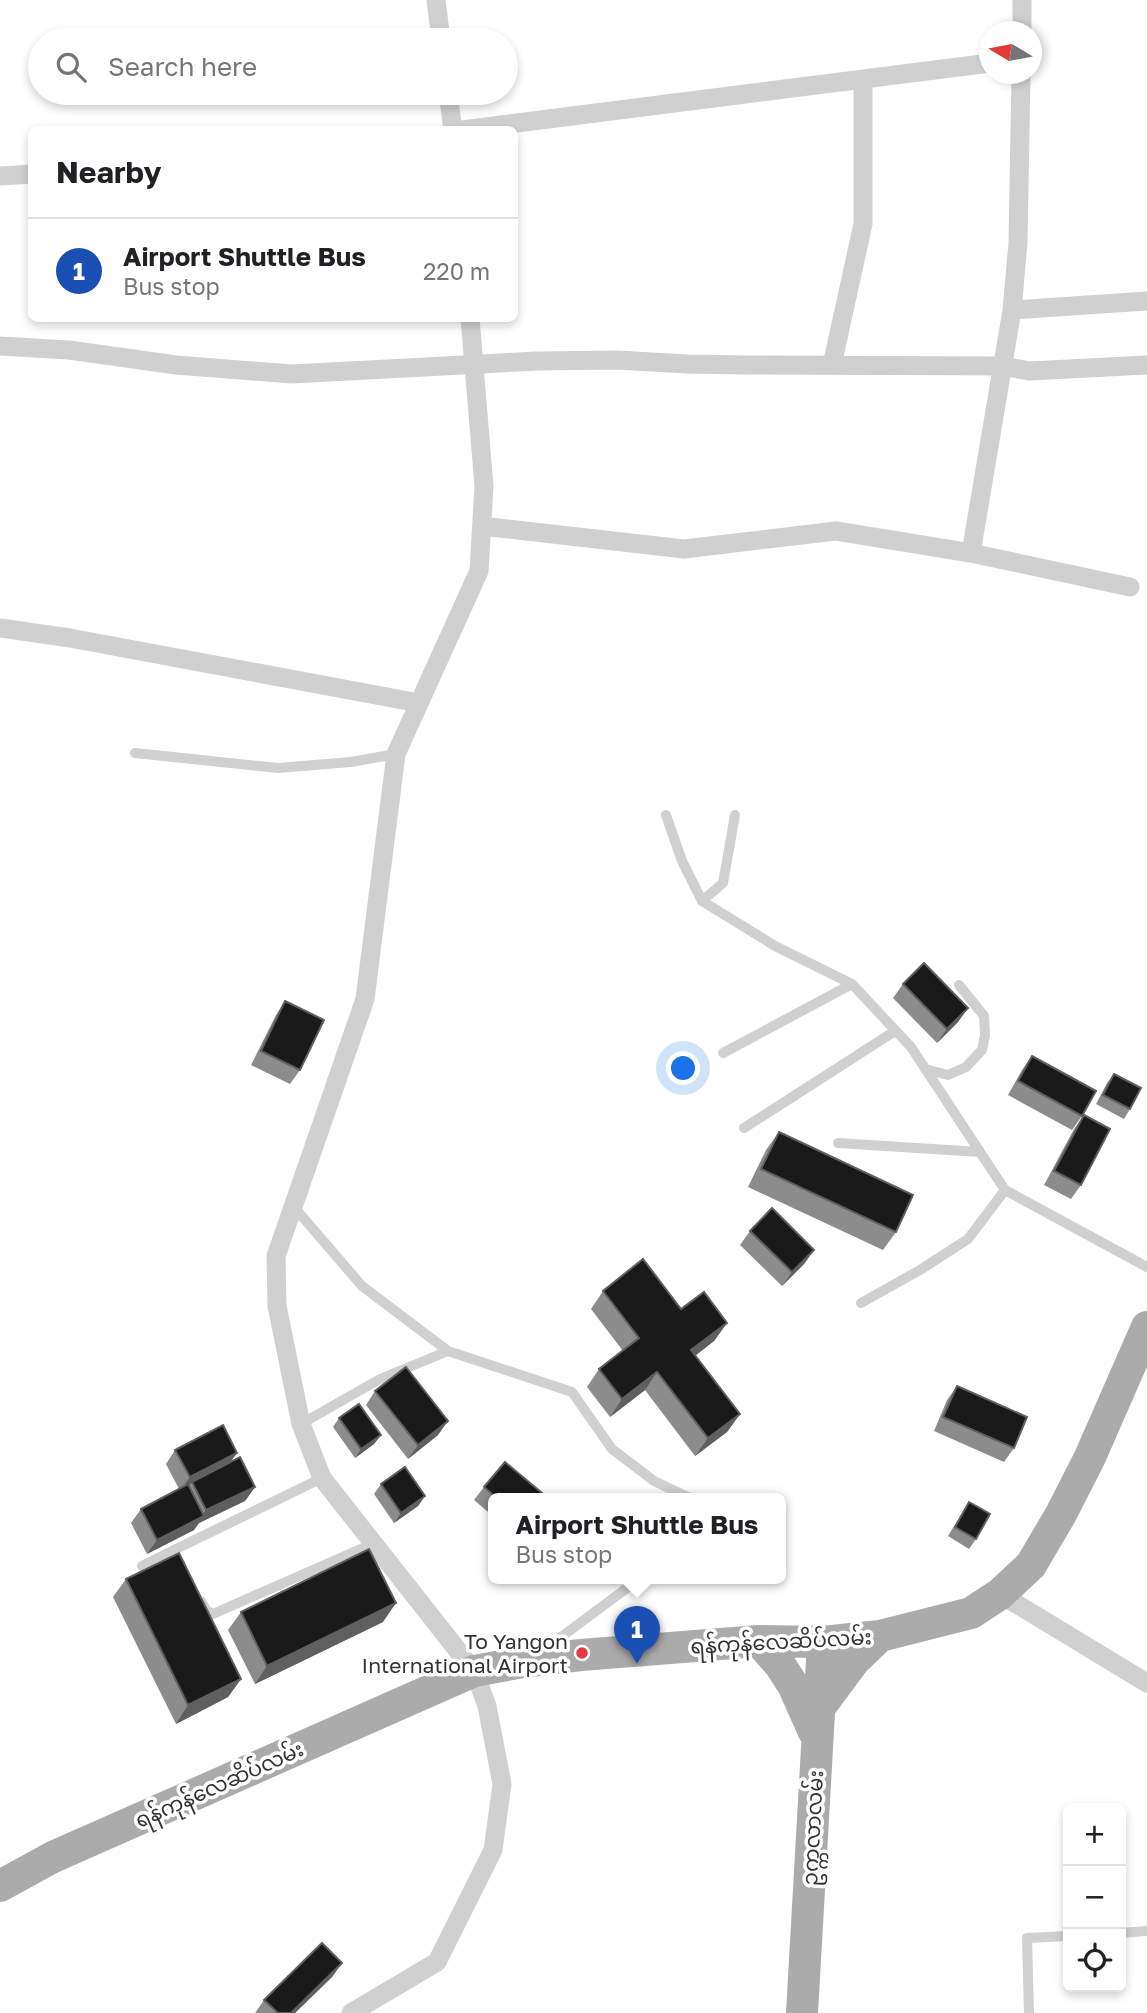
<!DOCTYPE html>
<meta charset="utf-8">
<style>
:root{--surface:#fff;--page:#f2f2f2;--text:#202124;--muted:#757577;--line:#e0e0e0;--accent:#e63946}
body{margin:0;font-family:"Golos Text","Noto Sans Myanmar",sans-serif;background:var(--page);color:var(--text)}
.controls{position:absolute;right:21px;bottom:21px;display:grid;overflow:hidden;border-radius:10px;box-shadow:0 4px 10px #0003}
.controls button{width:63px;height:63px;display:grid;place-items:center;padding:0;border:0;border-bottom:2px solid var(--line);background:var(--surface);color:var(--text);font:35px sans-serif}
.compass{position:absolute;left:979px;top:21px;width:63px;height:63px;border-radius:50%;background:var(--surface);box-shadow:0 4px 10px #0003;rotate:280deg}
.you{position:absolute;left:684px;top:1069px;width:24px;height:24px;margin:-18px;border:5px solid #fff;border-radius:50%;background:#1a73e8;box-shadow:0 0 0 10px #1a73e833}
.badge{display:grid;place-items:center;width:46px;height:46px;border-radius:50%;background:var(--accent);color:#fff;font-size:23px;font-weight:700}
.pin{position:absolute;translate:-50% -58px;filter:drop-shadow(0 2px 4px #0008)}
.pin::after{content:'';position:absolute;top:37px;width:24px;height:21px;background:inherit;clip-path:polygon(0 0,100% 0,50% 100%)}
.popup{position:absolute;left:488px;top:1493px;width:298px;height:91px;box-sizing:border-box;display:grid;place-content:center;border-radius:10px;background:var(--surface);filter:drop-shadow(0 2px 5px #0005);font-size:23px;white-space:nowrap;color:var(--muted)}
.popup b{font-size:26px;color:var(--text)}
.popup::after{content:'';position:absolute;left:50%;top:100%;margin-left:-14px;border:14px solid transparent;border-top-color:var(--surface)}
.list{margin:0;padding:0;list-style:none}
h2{display:flex;justify-content:space-between;align-items:center;height:91px;margin:0;padding:0 28px;font-size:30px}
h2 small{font-size:23px;font-weight:400;color:var(--muted)}
.list li{display:grid;grid-template-columns:46px 1fr auto;gap:21px;align-items:center;box-sizing:border-box;height:105px;padding:0 28px;border-top:2px solid var(--line)}
.list b{display:block;font-size:26px;white-space:nowrap}
.list p{margin:0;font-size:23px;white-space:nowrap;color:var(--muted)}
.list em{font-size:23px;font-style:normal;color:var(--muted)}
.icon{flex:none;width:38px;height:38px;fill:none;stroke:currentColor;stroke-width:2;stroke-linecap:round;stroke-linejoin:round}
.map{position:relative;flex:none;width:1147px;height:2013px;overflow:hidden}
.search{position:absolute;background:var(--surface);box-shadow:0 4px 10px #0003;left:28px;top:28px;width:490px;height:77px;display:flex;align-items:center;gap:18px;box-sizing:border-box;padding:0 24px;border-radius:38px;color:var(--muted);font-size:26px}
.panel{position:absolute;background:var(--surface);box-shadow:0 4px 10px #0003;left:28px;top:126px;width:490px;height:196px;border-radius:10px}
.map>svg:first-child{display:block}
.lines{fill:none;stroke-linecap:round;stroke-linejoin:round}
.lane{stroke:#d0d0d0;stroke-width:10}
.street{stroke:#d0d0d0;stroke-width:19}
.primary{stroke:#ababab;stroke-width:32}
.wall{fill:#8c8c8c}
.shaded-wall{fill:#5f5f5f}
.building{fill:#1a1a1a;stroke:#5f5f5f;stroke-width:2}
.poi-dot{fill:#e63946;stroke:#fff;stroke-width:2.5}
.labels{text-anchor:middle;dominant-baseline:central;stroke-width:7;stroke-linejoin:round;paint-order:stroke}
.poi-label{font-size:21px;fill:#333;stroke:#fff;text-anchor:end}
.street-label{font-size:21px;fill:#333;stroke:#fff}
</style>
<div class="map">
<svg width="1147" height="2013" viewBox="0 0 1147 2013">
<rect width="100%" height="100%" fill="#fff"/>
<g class="lines">
<!-- lane -->
<path class="lane" d="M 135,753 L 278,768 L 351,762 L 396,754
M 666,815 L 682,861 L 702,901 L 775,946 L 852,984 L 911,1047 L 1005,1190 L 1147,1267
M 702,901 L 723,883 L 735,815
M 723,1053 L 852,984
M 925,1069 L 948,1075 L 966,1067 L 982,1050 L 985,1035 L 984,1016 L 959,985
M 744,1128 L 895,1031
M 838,1143 L 980,1152
M 294,1207 L 362,1286 L 448,1351 L 572,1392 L 612,1449 L 654,1481 L 690,1498
M 861,1303 L 920,1270 L 968,1239 L 1005,1190
M 301,1424 L 380,1379 L 448,1351
M 180,1564 L 172,1551 L 322,1478
M 142,1566 L 172,1551
M 201,1601 L 207,1611 L 213,1614 L 372,1544
M 545,1649 L 627,1588 L 644,1578
M 1121,1933 L 1147,1931
M 1029,2013 L 1027,1938 L 1068,1936"/>
<!-- street -->
<path class="street" d="M 436,0 L 441,40
M 1022,32 L 1022,0
M 1021,74 L 1018,243 L 1012,310 L 1147,301
M 448,93 L 453,130
M 462,130 L 990,63
M 0,176 L 32,174
M 0,346 L 69,350 L 176,365 L 292,374 L 537,361 L 617,360 L 687,364 L 746,365 L 1003,366 L 1029,371 L 1147,365
M 832,365 L 863,224 L 863,79
M 482,526 L 684,549 L 836,531 L 971,553 L 1130,587
M 971,553 L 1012,310
M 0,628 L 70,638 L 419,703
M 1000,1594 L 1147,1683
M 351,2013 L 437,1962 L 493,1850 L 502,1784 L 487,1706 L 474,1671 L 322,1478 L 301,1424 L 277,1306 L 276,1256 L 365,999 L 396,754 L 479,571 L 484,486 L 470,318"/>
<!-- primary -->
<path class="primary" d="M 759,1641 L 780,1665 L 793,1685 L 814,1732
M 817,1711 L 854,1661 L 880,1636
M 0,1886 L 53,1857 L 474,1671 L 529,1661 L 581,1655 L 759,1641 L 823,1642 L 880,1636 L 971,1613 L 1000,1594 L 1031,1565 L 1061,1514 L 1090,1457 L 1147,1327
M 802,2013 L 823,1642"/>
</g>
<!-- wall -->
<path class="wall" d="M 903,984 L 968,1008 L 958,1022 L 937,1043 L 893,998 Z
M 285,1001 L 300,1070 L 290,1084 L 251,1065 L 276,1015 Z
M 1032,1056 L 1082,1116 L 1072,1130 L 1008,1095 L 1022,1070 Z
M 1114,1074 L 1130,1109 L 1124,1119 L 1096,1104 L 1107,1083 Z
M 1084,1115 L 1081,1185 L 1071,1199 L 1044,1185 L 1074,1129 Z
M 779,1132 L 896,1232 L 883,1250 L 748,1187 L 766,1150 Z
M 750,1231 L 814,1250 L 804,1264 L 782,1286 L 740,1245 Z
M 603,1291 L 681,1309 L 727,1323 L 714,1341 L 695,1356 L 740,1414 L 727,1432 L 695,1456 L 645,1390 L 610,1417 L 587,1387 L 599,1369 L 623,1351 L 591,1309 Z
M 957,1386 L 1014,1448 L 1004,1462 L 934,1431 L 947,1400 Z
M 375,1391 L 438,1435 L 408,1459 L 366,1405 Z
M 339,1418 L 381,1435 L 374,1444 L 355,1458 L 333,1427 Z
M 175,1450 L 230,1462 L 255,1487 L 245,1501 L 199,1523 L 194,1530 L 147,1554 L 131,1523 L 141,1509 L 179,1489 L 166,1464 Z
M 381,1484 L 425,1496 L 418,1506 L 394,1523 L 374,1494 Z
M 484,1487 L 548,1498 L 494,1498 L 494,1517 L 474,1500 Z
M 969,1502 L 976,1539 L 969,1549 L 948,1536 Z
M 126,1579 L 241,1679 L 228,1697 L 176,1724 L 113,1597 Z
M 241,1612 L 383,1622 L 255,1684 L 228,1630 Z
M 342,1963 L 332,1977 L 295,2013 L 255,2013 L 264,2000 Z"/>
<!-- shaded-wall -->
<path class="shaded-wall" d="M 968,1008 L 958,1022 L 937,1043 L 947,1029 Z
M 814,1250 L 804,1264 L 782,1286 L 792,1272 Z
M 727,1323 L 714,1341 L 678,1369 L 691,1350 Z
M 657,1372 L 645,1390 L 610,1417 L 622,1399 Z
M 740,1414 L 727,1432 L 695,1456 L 708,1438 Z
M 448,1421 L 438,1435 L 408,1459 L 418,1445 Z
M 381,1435 L 374,1444 L 355,1458 L 361,1449 Z
M 237,1453 L 227,1467 L 192,1482 L 188,1487 L 180,1491 L 190,1477 Z
M 255,1487 L 245,1501 L 199,1523 L 194,1530 L 147,1554 L 157,1540 L 201,1517 L 206,1510 Z
M 425,1496 L 418,1506 L 394,1523 L 401,1513 Z
M 396,1603 L 383,1622 L 255,1684 L 267,1666 Z
M 241,1679 L 228,1697 L 176,1724 L 188,1705 Z
M 342,1963 L 332,1977 L 295,2013 L 291,2013 Z"/>
<!-- building -->
<path class="building" d="M 924,963 L 968,1008 L 947,1029 L 903,984 Z
M 285,1001 L 324,1020 L 300,1070 L 261,1051 Z
M 1032,1056 L 1096,1091 L 1082,1116 L 1018,1081 Z
M 1114,1074 L 1141,1088 L 1130,1109 L 1103,1095 Z
M 1084,1115 L 1110,1129 L 1081,1185 L 1054,1171 Z
M 779,1132 L 913,1195 L 896,1232 L 761,1169 Z
M 772,1208 L 814,1250 L 792,1272 L 750,1231 Z
M 643,1259 L 681,1309 L 704,1292 L 727,1323 L 691,1350 L 740,1414 L 708,1438 L 657,1372 L 622,1399 L 599,1369 L 639,1338 L 603,1291 Z
M 406,1367 L 448,1421 L 418,1445 L 375,1391 Z
M 957,1386 L 1027,1417 L 1014,1448 L 943,1417 Z
M 359,1404 L 381,1435 L 361,1449 L 339,1418 Z
M 223,1425 L 237,1453 L 190,1477 L 175,1450 Z
M 240,1457 L 255,1487 L 206,1510 L 192,1482 Z
M 505,1462 L 548,1498 L 497,1498 L 484,1487 Z
M 405,1467 L 425,1496 L 401,1513 L 381,1484 Z
M 188,1484 L 204,1516 L 157,1540 L 141,1509 Z
M 969,1502 L 990,1514 L 976,1539 L 955,1527 Z
M 369,1549 L 396,1603 L 267,1666 L 241,1612 Z
M 179,1553 L 241,1679 L 188,1705 L 126,1579 Z
M 322,1943 L 342,1963 L 291,2013 L 278,2013 L 264,2000 Z"/>
<!-- markers -->
<circle class="poi-dot" cx="582" cy="1653" r="7"/>
<g class="labels">
<!-- poi labels -->
<g class="poi-label">
<text x="568" y="1641">To Yangon<tspan x="568" dy="24">International Airport</tspan></text>
</g>
<!-- street labels -->
<g class="street-label">
<text transform="translate(781 1641) rotate(-3)">ရန်ကုန်လေဆိပ်လမ်း</text>
<text transform="translate(219 1784) rotate(-24)">ရန်ကုန်လေဆိပ်လမ်း</text>
<text transform="translate(812 1828) rotate(-87)">ဥက္ကလာလမ်း</text>
</g>
</g>
</svg>
<div class="controls">
<button>+</button>
<button>−</button>
<button><svg class="icon" aria-label="locate" viewBox="0 0 24 24"><circle cx="12" cy="12" r="6"/><path d="M12 2v4M12 18v4M2 12h4M18 12h4"/></svg></button>
</div>
<svg class="compass" viewBox="-18 -18 36 36"><path d="M0-13l5 13h-10z" fill="#e53935"/><path d="M0 13l5-13h-10z" fill="#757577"/></svg>
<div class="you"></div>
<div class="pin badge" style="left:637px;top:1664px;background:#1a4fb4">1</div>
<div class="popup"><b>Airport Shuttle Bus</b>Bus stop</div>
<div class="search"><svg class="icon" aria-label="search" viewBox="0 0 24 24"><circle cx="10" cy="10" r="6"/><path d="M15 15l6 6"/></svg>Search here</div>
<section class="panel">
<h2>Nearby<small></small></h2>
<ul class="list">
<li><span class="badge" style="background:#1a4fb4">1</span><div><b>Airport Shuttle Bus</b><p>Bus stop</p></div><em>220 m</em></li>
</ul>
</section>
</div>
